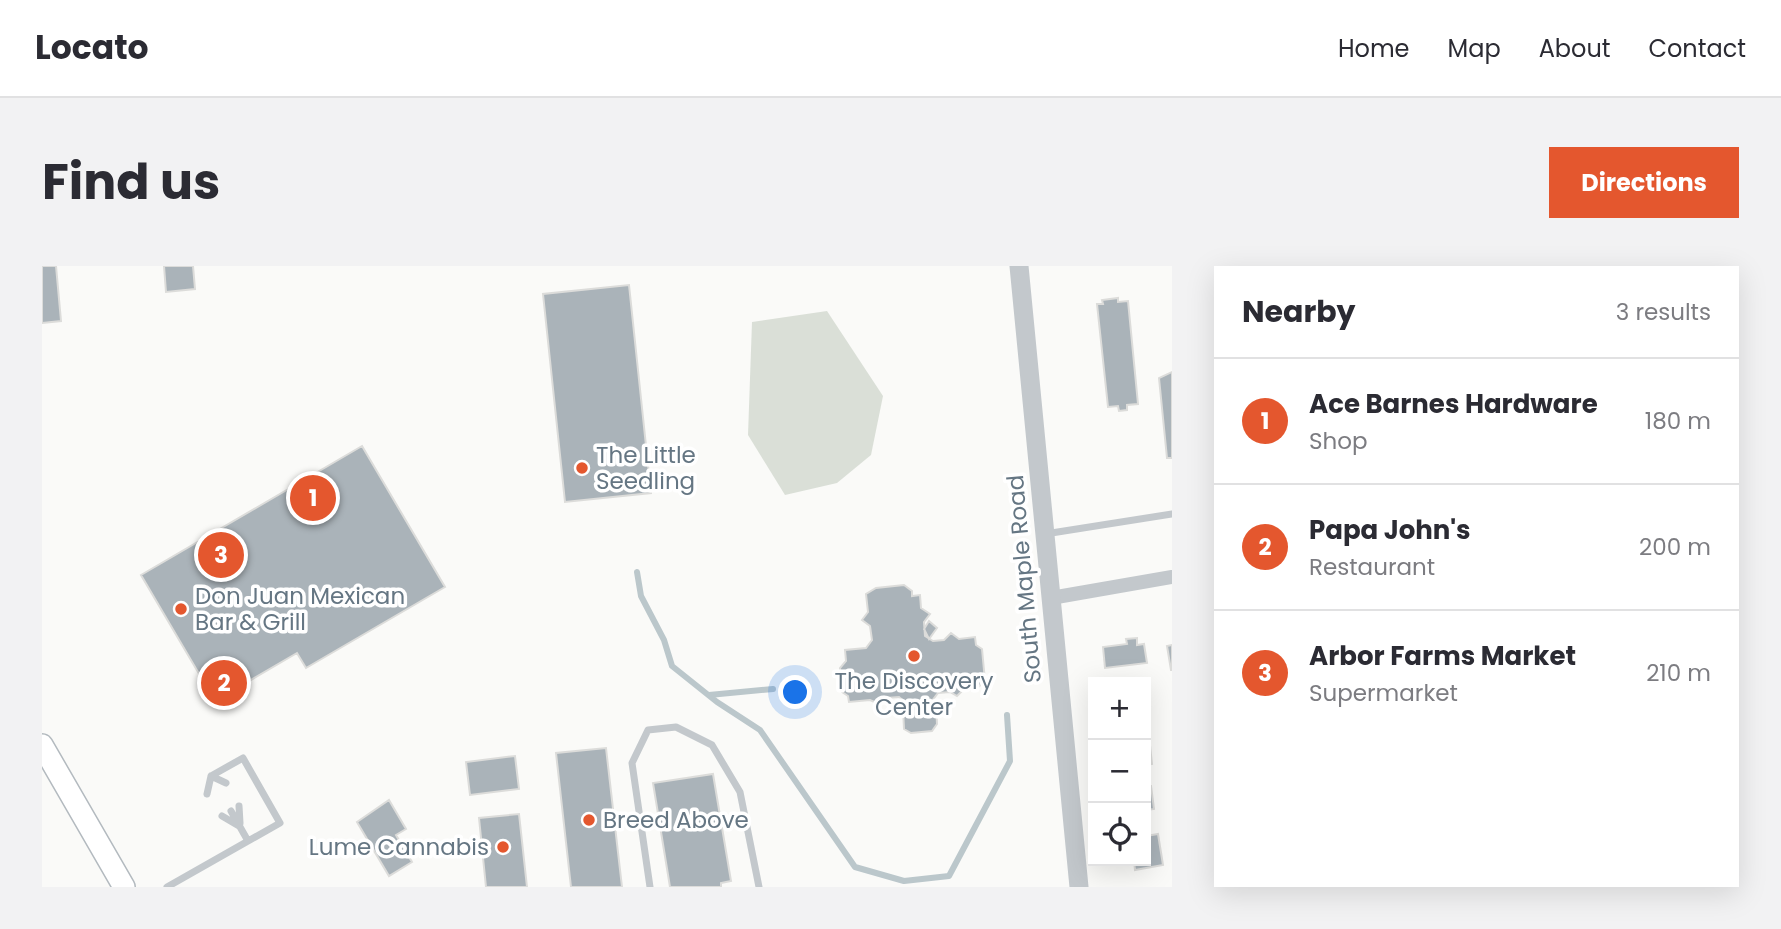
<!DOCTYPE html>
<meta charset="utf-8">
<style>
:root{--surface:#fff;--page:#f2f2f3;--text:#2b2b33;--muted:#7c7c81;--line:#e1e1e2;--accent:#e4572e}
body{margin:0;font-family:Poppins,sans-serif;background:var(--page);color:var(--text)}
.controls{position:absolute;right:21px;bottom:21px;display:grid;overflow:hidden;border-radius:0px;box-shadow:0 7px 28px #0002}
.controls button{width:63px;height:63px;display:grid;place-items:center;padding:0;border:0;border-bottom:2px solid var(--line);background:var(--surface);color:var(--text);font:35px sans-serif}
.you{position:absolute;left:754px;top:427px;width:24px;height:24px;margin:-18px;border:5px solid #fff;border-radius:50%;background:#1a73e8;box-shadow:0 0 0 10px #1a73e833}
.badge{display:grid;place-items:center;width:46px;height:46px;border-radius:50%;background:var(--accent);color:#fff;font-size:23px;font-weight:700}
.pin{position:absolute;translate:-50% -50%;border:4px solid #fff;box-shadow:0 2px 7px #0006}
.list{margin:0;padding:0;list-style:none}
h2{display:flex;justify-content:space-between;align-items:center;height:91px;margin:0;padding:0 28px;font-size:30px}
h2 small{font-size:23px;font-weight:400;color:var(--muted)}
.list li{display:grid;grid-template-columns:46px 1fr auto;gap:21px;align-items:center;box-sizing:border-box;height:126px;padding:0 28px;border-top:2px solid var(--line)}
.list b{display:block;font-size:26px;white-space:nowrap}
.list p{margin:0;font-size:23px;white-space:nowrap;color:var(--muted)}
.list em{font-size:23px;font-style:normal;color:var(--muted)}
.icon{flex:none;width:38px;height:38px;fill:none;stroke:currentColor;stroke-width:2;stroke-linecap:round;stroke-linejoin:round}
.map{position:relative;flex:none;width:1130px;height:621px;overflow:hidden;border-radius:0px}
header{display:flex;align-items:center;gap:42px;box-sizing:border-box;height:98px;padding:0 35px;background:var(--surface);border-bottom:2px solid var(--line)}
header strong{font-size:33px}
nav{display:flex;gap:38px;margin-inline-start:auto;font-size:24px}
.intro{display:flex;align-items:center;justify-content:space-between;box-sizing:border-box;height:168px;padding:0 42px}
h1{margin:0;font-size:49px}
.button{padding:18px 32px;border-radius:0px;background:var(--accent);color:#fff;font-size:24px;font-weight:700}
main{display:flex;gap:42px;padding:0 42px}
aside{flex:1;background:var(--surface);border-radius:0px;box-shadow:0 7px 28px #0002}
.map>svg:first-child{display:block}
.green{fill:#dadfd7}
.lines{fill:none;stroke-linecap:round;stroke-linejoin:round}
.stream{stroke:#bbc7cb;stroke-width:6}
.building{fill:#aab3b9;stroke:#dcdcda;stroke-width:2}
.secondary-casing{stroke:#b3babf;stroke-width:24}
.service{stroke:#c3c8cc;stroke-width:7}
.minor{stroke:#c3c8cc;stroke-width:14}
.tertiary{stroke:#c3c8cc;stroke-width:19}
.secondary{stroke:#fff;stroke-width:21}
.poi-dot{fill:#e4572e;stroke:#fff;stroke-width:2.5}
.labels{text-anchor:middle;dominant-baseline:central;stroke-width:7;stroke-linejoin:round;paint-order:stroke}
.poi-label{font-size:23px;fill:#657683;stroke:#fff;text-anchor:start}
.street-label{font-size:23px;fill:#657683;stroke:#fff}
</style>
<header>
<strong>Locato</strong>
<nav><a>Home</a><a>Map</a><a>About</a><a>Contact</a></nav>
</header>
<div class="intro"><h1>Find us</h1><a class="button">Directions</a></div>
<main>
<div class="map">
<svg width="1130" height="621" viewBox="0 0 1130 621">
<rect width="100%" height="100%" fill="#fafaf8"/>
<!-- green -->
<path class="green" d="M 785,45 L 841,130 L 829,189 L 795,217 L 743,229 L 706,169 L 710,56 Z"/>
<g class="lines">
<!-- stream -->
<path class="stream" d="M 595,306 L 599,330 L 622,374 L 630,400 L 675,436 L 718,464 L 813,601 L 862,615 L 907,610 L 968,495 L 965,449
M 667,429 L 731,423"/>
</g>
<!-- building -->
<path class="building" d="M 0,0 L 14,0 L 19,55 L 0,57 Z
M 122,0 L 151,0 L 153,23 L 124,26 Z
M 587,19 L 609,227 L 523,236 L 501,28 Z
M 1076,32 L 1076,36 L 1086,35 L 1096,138 L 1085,139 L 1085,144 L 1077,145 L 1076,140 L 1066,141 L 1055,38 L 1061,38 L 1060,34 Z
M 1130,106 L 1130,192 L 1125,192 L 1117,112 Z
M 320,180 L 403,321 L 264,402 L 255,387 L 173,435 L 99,309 Z
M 862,319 L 870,325 L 870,330 L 878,329 L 879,342 L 888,348 L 882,356 L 883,370 L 891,375 L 902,374 L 909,367 L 917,373 L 933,371 L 934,379 L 940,383 L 943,415 L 934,423 L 920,425 L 915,430 L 908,426 L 896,427 L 890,435 L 894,439 L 895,458 L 890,465 L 869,467 L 862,463 L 861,442 L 864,437 L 857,431 L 844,432 L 837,438 L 828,434 L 807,436 L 806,430 L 800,426 L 798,402 L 804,395 L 803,384 L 824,382 L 830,374 L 828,360 L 820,354 L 826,346 L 824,328 L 834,322 Z
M 887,355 L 895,362 L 887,373 L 882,363 Z
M 1095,372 L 1095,379 L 1102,378 L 1105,397 L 1063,402 L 1061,381 L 1085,378 L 1084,373 Z
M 1130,379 L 1130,404 L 1129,404 L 1125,380 Z
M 1105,416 L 1108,440 L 1104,440 L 1104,417 Z
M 1107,470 L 1110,498 L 1104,499 L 1104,471 Z
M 564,482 L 580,621 L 529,621 L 514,487 Z
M 473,490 L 477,523 L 428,529 L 424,496 Z
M 671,508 L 689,615 L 679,617 L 679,621 L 628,621 L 611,517 Z
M 1104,520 L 1109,520 L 1112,543 L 1104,544 Z
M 347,534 L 364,563 L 354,569 L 370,596 L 347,610 L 315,556 Z
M 477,548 L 485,621 L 444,621 L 437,552 Z
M 1116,568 L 1121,599 L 1093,604 L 1092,595 L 1104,595 L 1104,570 Z"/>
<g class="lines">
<!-- secondary casing -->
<g class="secondary-casing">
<path id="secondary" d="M 0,479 L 82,621"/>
</g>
<!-- service -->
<path class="service" d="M 1003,268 L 1130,248
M 169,510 L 184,517
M 197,540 L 198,557
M 189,545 L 206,575
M 180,550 L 197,560
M 125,621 L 238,557 L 201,492 L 169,510 L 165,528
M 608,621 L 590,497 L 606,464 L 634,461 L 670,479 L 698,526 L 717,621"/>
<!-- minor -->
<path class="minor" d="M 1009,332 L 1130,311"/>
<!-- tertiary -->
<path class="tertiary" d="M 977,0 L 1037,621"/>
<!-- secondary -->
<use href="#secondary" class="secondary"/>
</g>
<!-- markers -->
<g class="poi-dot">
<circle cx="540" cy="202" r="7"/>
<circle cx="139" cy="343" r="7"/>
<circle cx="872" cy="390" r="7"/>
<circle cx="547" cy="554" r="7"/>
<circle cx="461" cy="581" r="7"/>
</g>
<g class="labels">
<!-- poi labels -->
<g class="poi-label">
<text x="554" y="189">The Little<tspan x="554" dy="26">Seedling</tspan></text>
<text x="153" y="330">Don Juan Mexican<tspan x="153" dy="26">Bar &amp; Grill</tspan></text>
<text x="872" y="415" text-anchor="middle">The Discovery<tspan x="872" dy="26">Center</tspan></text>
<text x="561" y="554">Breed Above</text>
<text x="447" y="581" text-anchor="end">Lume Cannabis</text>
</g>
<!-- street labels -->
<g class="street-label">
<text transform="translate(982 313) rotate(-95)">South Maple Road</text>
</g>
</g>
</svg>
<div class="controls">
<button>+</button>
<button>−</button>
<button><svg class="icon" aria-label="locate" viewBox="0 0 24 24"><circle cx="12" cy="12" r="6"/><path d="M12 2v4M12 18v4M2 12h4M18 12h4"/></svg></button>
</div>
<div class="you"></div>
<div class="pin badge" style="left:271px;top:232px">1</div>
<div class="pin badge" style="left:182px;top:417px">2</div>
<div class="pin badge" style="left:179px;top:289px">3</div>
</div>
<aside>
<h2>Nearby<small>3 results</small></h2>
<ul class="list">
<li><span class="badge">1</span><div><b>Ace Barnes Hardware</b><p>Shop</p></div><em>180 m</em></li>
<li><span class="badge">2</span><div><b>Papa John's</b><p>Restaurant</p></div><em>200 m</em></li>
<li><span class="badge">3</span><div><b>Arbor Farms Market</b><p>Supermarket</p></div><em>210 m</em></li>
</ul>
</aside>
</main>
